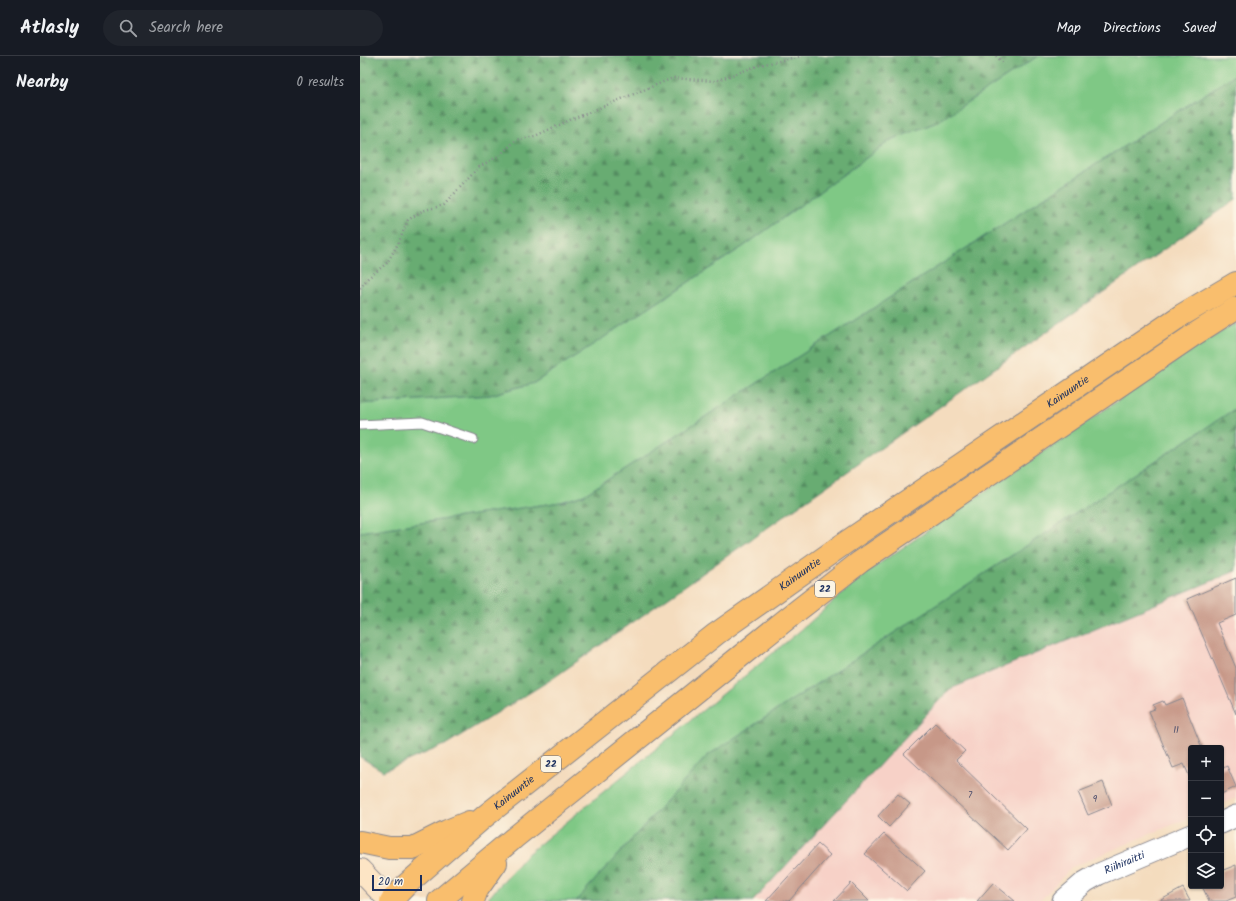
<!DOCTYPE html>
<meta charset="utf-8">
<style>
:root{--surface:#171b24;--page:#20242c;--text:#f1f3f6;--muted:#9ea1a6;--line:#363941}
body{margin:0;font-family:Kalam,sans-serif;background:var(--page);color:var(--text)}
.controls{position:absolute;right:12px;bottom:12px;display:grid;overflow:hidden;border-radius:4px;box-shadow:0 1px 3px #0004}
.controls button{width:36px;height:36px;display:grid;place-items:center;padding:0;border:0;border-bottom:1px solid var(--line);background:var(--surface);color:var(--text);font:20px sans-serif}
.scale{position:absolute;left:12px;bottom:10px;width:50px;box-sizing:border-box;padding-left:4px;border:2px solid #1b2f5e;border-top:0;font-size:11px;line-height:14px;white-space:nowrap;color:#1b2f5e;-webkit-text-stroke:3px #fcf5e5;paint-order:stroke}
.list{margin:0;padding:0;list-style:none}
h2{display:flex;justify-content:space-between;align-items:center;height:52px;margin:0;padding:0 16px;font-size:17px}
h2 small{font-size:13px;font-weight:400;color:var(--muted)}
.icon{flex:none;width:22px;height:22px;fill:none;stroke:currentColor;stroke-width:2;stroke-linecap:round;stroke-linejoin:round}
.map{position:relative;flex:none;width:876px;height:845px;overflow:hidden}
header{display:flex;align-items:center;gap:24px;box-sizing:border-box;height:56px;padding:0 20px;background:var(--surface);border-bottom:1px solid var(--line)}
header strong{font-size:19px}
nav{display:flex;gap:22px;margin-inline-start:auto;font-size:14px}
.search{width:280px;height:36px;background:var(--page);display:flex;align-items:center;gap:10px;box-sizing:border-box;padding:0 14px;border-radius:22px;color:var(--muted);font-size:15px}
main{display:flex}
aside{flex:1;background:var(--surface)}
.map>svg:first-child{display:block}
.built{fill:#f7d1c7}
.green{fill:#7fc885;stroke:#4d7c72}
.forest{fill:url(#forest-firs);stroke:#416e68}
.building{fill:#c79888}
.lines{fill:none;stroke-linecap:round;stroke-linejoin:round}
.service-casing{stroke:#88868e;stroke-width:11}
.tertiary-casing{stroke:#88868e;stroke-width:23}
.secondary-casing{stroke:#88868e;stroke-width:24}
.trunk-casing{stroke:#88868e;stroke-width:24}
.path{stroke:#88868e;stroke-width:2.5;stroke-dasharray:1 3;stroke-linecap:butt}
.service{stroke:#fff;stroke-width:9}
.tertiary{stroke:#fff;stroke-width:21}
.secondary{stroke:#fde5c5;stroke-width:22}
.trunk{stroke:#f9be6d;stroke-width:22}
.labels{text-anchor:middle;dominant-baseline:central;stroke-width:4;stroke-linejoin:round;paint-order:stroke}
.number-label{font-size:9px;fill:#464968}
.shield{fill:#fcf5e5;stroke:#5e6a86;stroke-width:1}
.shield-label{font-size:10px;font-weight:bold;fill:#1b2f5e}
.street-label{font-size:11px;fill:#1b2f5e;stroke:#fcf5e5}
</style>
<header>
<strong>Atlasly</strong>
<div class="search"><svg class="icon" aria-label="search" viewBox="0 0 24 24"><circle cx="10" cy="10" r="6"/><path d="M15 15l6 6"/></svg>Search here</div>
<nav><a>Map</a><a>Directions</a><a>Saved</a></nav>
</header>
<main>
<aside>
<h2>Nearby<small>0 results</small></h2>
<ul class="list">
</ul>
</aside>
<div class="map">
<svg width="876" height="845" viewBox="0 0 876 845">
<defs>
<pattern id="forest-firs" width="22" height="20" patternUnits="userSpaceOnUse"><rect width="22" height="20" fill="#67ac72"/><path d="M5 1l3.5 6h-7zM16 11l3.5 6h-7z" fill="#548c61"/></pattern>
</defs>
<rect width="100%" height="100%" fill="#fcf5e5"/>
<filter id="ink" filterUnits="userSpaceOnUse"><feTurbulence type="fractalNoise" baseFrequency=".025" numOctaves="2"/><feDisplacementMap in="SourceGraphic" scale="8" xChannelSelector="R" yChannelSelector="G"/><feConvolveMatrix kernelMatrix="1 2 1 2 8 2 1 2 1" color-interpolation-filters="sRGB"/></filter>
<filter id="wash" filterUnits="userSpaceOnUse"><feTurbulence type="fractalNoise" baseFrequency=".012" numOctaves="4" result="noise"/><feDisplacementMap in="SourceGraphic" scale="16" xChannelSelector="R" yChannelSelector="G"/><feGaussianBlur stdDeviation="0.9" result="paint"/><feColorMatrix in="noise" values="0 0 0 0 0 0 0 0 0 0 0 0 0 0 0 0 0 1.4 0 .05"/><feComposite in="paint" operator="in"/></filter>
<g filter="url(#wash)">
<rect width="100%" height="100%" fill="#f4dcbe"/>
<!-- built -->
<path class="built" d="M 876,515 L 876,742 L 861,748 L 861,692 L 831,692 L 831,761 L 712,811 L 680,845 L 393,845 L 590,633 Z"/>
<!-- green -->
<path class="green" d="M 678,0 L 876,0 L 876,18 L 224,439 L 201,446 L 0,476 L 0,348 L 130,339 L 174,327 L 384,190 L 531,84 L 577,66 Z
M 876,267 L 876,352 L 347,700 L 216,845 L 126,845 L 165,800 L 441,574 L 507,516 L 841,288 Z"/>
<!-- forest -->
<path class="forest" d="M 0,0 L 678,0 L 577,66 L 531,84 L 384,190 L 174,327 L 130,339 L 0,348 Z
M 876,18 L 876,143 L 192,623 L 85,689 L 23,715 L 0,701 L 0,476 L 201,446 L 224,439 Z
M 876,352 L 876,515 L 590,633 L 393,845 L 216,845 L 347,700 Z"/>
<g id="blocks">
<!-- building -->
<path class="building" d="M 876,522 L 876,559 L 857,567 L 876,612 L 876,658 L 827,543 Z
M 822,642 L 842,692 L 831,692 L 831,724 L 824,708 L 813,712 L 789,655 L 795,653 L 793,649 L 803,645 L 805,649 Z
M 575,667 L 605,695 L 596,704 L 667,773 L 648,794 L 544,698 Z
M 867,710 L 876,731 L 861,738 L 861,713 Z
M 743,726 L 752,749 L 728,759 L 718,736 Z
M 538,738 L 550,748 L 529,771 L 518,760 Z
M 524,778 L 565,815 L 547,835 L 505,798 Z
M 458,788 L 470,799 L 429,845 L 406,845 Z
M 876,809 L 876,841 L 866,845 L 849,845 L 842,830 L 861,830 L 861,815 Z
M 491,827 L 509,845 L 474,845 Z
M 633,827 L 655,845 L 617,845 Z
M 823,832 L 830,845 L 799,845 Z"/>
</g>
</g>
<g filter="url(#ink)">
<use href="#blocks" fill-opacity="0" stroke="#88868e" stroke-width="1"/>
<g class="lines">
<!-- service casing -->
<g class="service-casing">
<path id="service" d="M 0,369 L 62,366 L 113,383"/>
</g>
<!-- tertiary casing -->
<g class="tertiary-casing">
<g id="tertiary">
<path d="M 861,767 L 876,760"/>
<path id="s1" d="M 703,845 L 725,826 L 739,818 L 831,779"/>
</g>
</g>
<!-- secondary casing -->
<g class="secondary-casing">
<path id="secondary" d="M 0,814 L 30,845"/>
</g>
<!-- trunk casing -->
<g class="trunk-casing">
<g id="trunk">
<path d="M 0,786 L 29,792 L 53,792 L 87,775 L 109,766"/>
<path id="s2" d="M 31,845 L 46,829 L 124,761 L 356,578 L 485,487 L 822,259 L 876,227"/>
<path d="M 79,845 L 154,782 L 428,562 L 500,506 L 835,278 L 876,252"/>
<path d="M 113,845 L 117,834 L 136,807"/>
</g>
</g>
<!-- path -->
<path class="path" d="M 636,0 L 643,7
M 0,232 L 8,222 L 27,207 L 39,186 L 48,164 L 62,155 L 84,149 L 119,111 L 140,99 L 156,84 L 175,80 L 210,64 L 313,22 L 355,25 L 400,9 L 442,0"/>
<!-- service -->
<use href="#service" class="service"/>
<!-- tertiary -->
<use href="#tertiary" class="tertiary"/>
<!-- secondary -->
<use href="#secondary" class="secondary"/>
<!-- trunk -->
<use href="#trunk" class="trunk"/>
</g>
</g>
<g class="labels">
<!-- number labels -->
<g class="number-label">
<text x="816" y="674">11</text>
<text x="610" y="739">7</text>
<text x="735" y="743">9</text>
</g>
<!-- shield labels -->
<g class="shield">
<rect x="455" y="525" width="20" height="16" rx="3"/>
<rect x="181" y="700" width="20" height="16" rx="3"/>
</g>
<g class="shield-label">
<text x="465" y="533">22</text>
<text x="191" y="708">22</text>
</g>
<!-- street labels -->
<g class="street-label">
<text stroke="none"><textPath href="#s2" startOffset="848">Kainuuntie</textPath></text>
<text stroke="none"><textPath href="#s2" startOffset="524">Kainuuntie</textPath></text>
<text stroke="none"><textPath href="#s2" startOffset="164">Kainuuntie</textPath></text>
<text stroke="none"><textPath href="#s1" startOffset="73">Riihiraitti</textPath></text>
</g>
</g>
</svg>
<div class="controls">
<button>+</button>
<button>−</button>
<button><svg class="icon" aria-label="locate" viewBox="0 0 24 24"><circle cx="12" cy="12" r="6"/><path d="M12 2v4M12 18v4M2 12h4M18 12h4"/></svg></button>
<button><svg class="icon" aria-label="layers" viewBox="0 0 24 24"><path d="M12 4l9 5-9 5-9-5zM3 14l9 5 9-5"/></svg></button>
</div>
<div class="scale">20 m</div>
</div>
</main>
